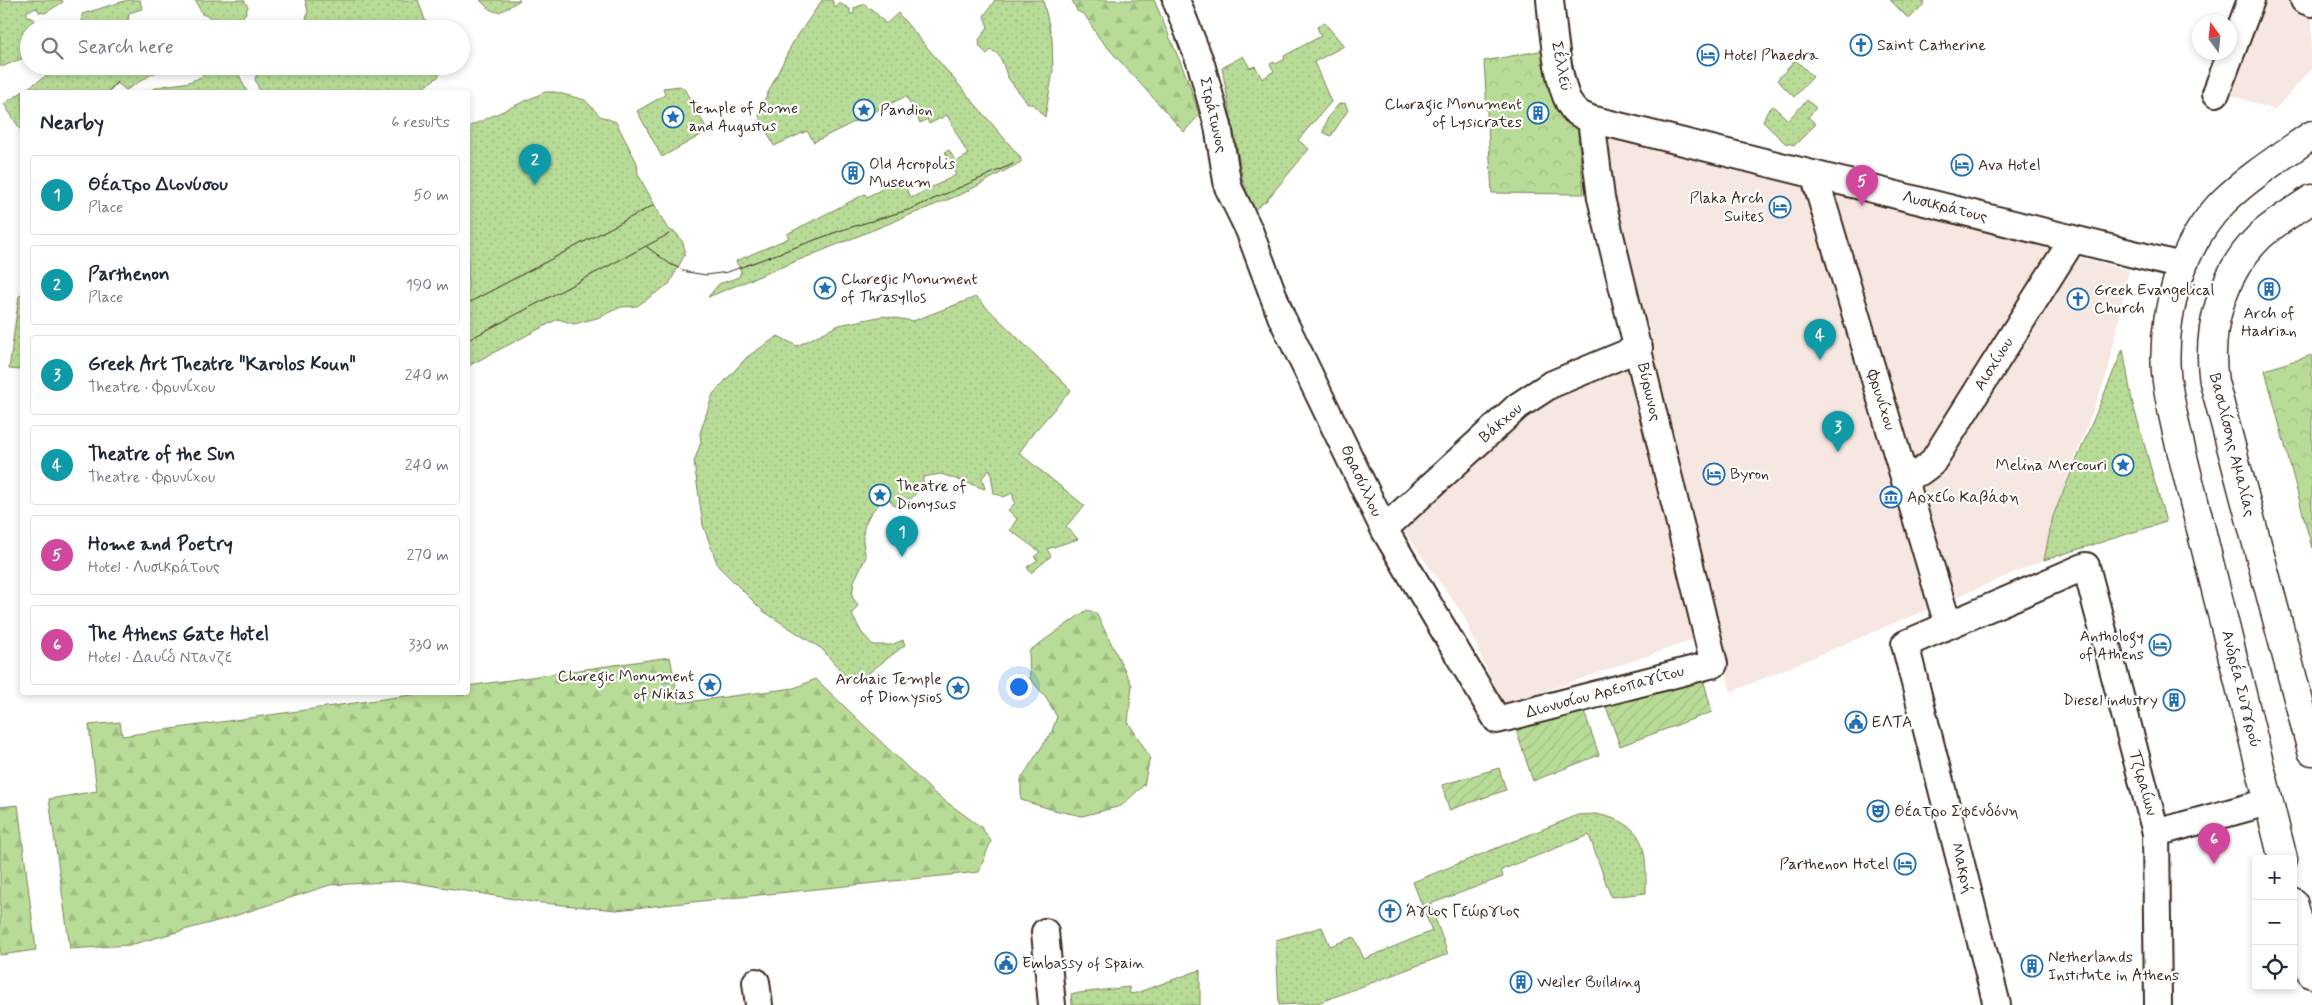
<!DOCTYPE html>
<meta charset="utf-8">
<style>
:root{--surface:#fff;--page:#f2f2f3;--text:#1f2937;--muted:#747a83;--line:#e0e1e3;--accent:#ea580c}
body{margin:0;font-family:Mynerve,sans-serif;background:var(--page);color:var(--text)}
.controls{position:absolute;right:15px;bottom:15px;display:grid;overflow:hidden;border-radius:5px;box-shadow:0 2px 8px #0003}
.controls button{width:45px;height:45px;display:grid;place-items:center;padding:0;border:0;border-bottom:1px solid var(--line);background:var(--surface);color:var(--text);font:25px sans-serif}
.compass{position:absolute;left:2192px;top:15px;width:45px;height:45px;border-radius:50%;background:var(--surface);box-shadow:0 2px 8px #0003;rotate:345deg}
.you{position:absolute;left:1018px;top:686px;width:18px;height:18px;margin:-12px;border:4px solid #fff;border-radius:50%;background:#1a73e8;box-shadow:0 0 0 8px #1a73e833}
.badge{display:grid;place-items:center;width:32px;height:32px;border-radius:50%;background:var(--accent);color:#fff;font-size:16px;font-weight:700}
.pin{position:absolute;translate:-50% -41px;filter:drop-shadow(0 1px 2px #0008)}
.pin::after{content:'';position:absolute;top:26px;width:18px;height:15px;background:inherit;clip-path:polygon(0 0,100% 0,50% 100%)}
.list{margin:0;padding:0;list-style:none}
h2{display:flex;justify-content:space-between;align-items:center;height:65px;margin:0;padding:0 20px;font-size:21px}
h2 small{font-size:16px;font-weight:400;color:var(--muted)}
.list li{display:grid;grid-template-columns:32px 1fr auto;gap:15px;align-items:center;box-sizing:border-box;height:80px;margin:0 10px 10px;padding:0 10px;border:1px solid var(--line);border-radius:5px}
.list b{display:block;font-size:19px;white-space:nowrap}
.list p{margin:0;font-size:16px;white-space:nowrap;color:var(--muted)}
.list em{font-size:16px;font-style:normal;color:var(--muted)}
.icon{flex:none;width:28px;height:28px;fill:none;stroke:currentColor;stroke-width:2;stroke-linecap:round;stroke-linejoin:round}
.map{position:relative;flex:none;width:2312px;height:1005px;overflow:hidden}
.search{position:absolute;background:var(--surface);box-shadow:0 2px 8px #0003;left:20px;top:20px;width:450px;height:55px;display:flex;align-items:center;gap:12px;box-sizing:border-box;padding:0 18px;border-radius:28px;color:var(--muted);font-size:19px}
.panel{position:absolute;background:var(--surface);box-shadow:0 2px 8px #0003;left:20px;top:90px;width:450px;height:605px;border-radius:5px}
.map>svg:first-child{display:block}
.built{fill:#f7e7e1}
.grass{fill:url(#grass-dots);stroke:#7a835a}
.forest{fill:url(#forest-firs);stroke:#7a835a}
.park{fill:url(#park-crowns);stroke:#7a835a}
.garden{fill:url(#garden-furrows);stroke:#7a835a}
.lines{fill:none;stroke-linecap:round;stroke-linejoin:round}
.street-casing{stroke:#3b2a1e;stroke-width:30}
.primary-casing{stroke:#3b2a1e;stroke-width:31}
.street{stroke:#fff;stroke-width:26}
.primary{stroke:#fff;stroke-width:28}
.tram{stroke:#3b2a1e;stroke-width:1}
.labels{text-anchor:middle;dominant-baseline:central;stroke-width:4.5;stroke-linejoin:round;paint-order:stroke}
.poi-label{font-size:16px;fill:#3b2a1e;stroke:#fff;text-anchor:start}
.street-label{font-size:16px;fill:#3b2a1e;stroke:#fff}
</style>
<div class="map">
<svg width="2312" height="1005" viewBox="0 0 2312 1005">
<defs>
<pattern id="grass-dots" width="8" height="8" patternUnits="userSpaceOnUse" patternTransform="scale(1.25)"><rect width="8" height="8" fill="#b8dc97"/><path d="M2 2h.1M6 6h.1" fill="none" stroke="#9fbd82" stroke-width="1.8" stroke-linecap="round"/></pattern>
<pattern id="forest-firs" width="22" height="20" patternUnits="userSpaceOnUse" patternTransform="scale(1.25)"><rect width="22" height="20" fill="#b8dc97"/><path d="M5 1l3.5 6h-7zM16 11l3.5 6h-7z" fill="#9fbd82"/></pattern>
<pattern id="park-crowns" width="20" height="18" patternUnits="userSpaceOnUse" patternTransform="scale(1.25)"><rect width="20" height="18" fill="#b8dc97"/><path d="M2 6a3 3 0 1 1 6 0M12 15a3 3 0 1 1 6 0" fill="none" stroke="#9fbd82"/></pattern>
<pattern id="garden-furrows" width="10" height="10" patternUnits="userSpaceOnUse" patternTransform="scale(1.25)"><rect width="10" height="10" fill="#b8dc97"/><path d="M-1 1l2-2M0 10L10 0M9 11l2-2" fill="none" stroke="#9fbd82"/></pattern>
</defs>
<rect width="100%" height="100%" fill="#fff"/>
<filter id="ink" filterUnits="userSpaceOnUse"><feTurbulence type="fractalNoise" baseFrequency=".02" numOctaves="2"/><feDisplacementMap in="SourceGraphic" scale="10" xChannelSelector="R" yChannelSelector="G"/><feConvolveMatrix kernelMatrix="1 2 1 2 8 2 1 2 1" color-interpolation-filters="sRGB"/></filter>
<g filter="url(#ink)">
<!-- built -->
<path class="built" d="M 2264,0 L 2312,0 L 2312,69 L 2274,110 L 2231,95 Z
M 1597,134 L 1703,158 L 2129,270 L 2108,371 L 2053,516 L 2044,560 L 1731,692 L 1716,632 L 1502,706 L 1464,616 L 1399,524 L 1552,388 L 1655,348 L 1611,202 Z"/>
<!-- grass -->
<path class="grass" d="M 0,0 L 62,0 L 63,2 L 45,13 L 39,12 L 37,8 L 27,11 L 27,16 L 34,19 L 35,25 L 39,28 L 44,27 L 42,29 L 29,29 L 28,56 L 24,53 L 22,55 L 23,58 L 4,66 L 0,66 Z
M 128,0 L 140,0 L 142,9 L 129,13 L 127,29 L 83,29 L 82,14 Z
M 195,0 L 244,0 L 248,7 L 245,14 L 231,29 L 223,29 L 215,19 L 202,14 Z
M 305,0 L 418,0 L 428,29 L 304,29 L 308,11 Z
M 480,0 L 520,0 C 500,12 498,19 480,0 Z
M 822,0 L 832,0 L 835,8 L 839,3 L 850,9 L 850,14 L 854,14 L 854,8 L 865,4 L 869,9 L 871,8 L 886,24 L 898,13 L 1020,157 L 1021,162 L 964,193 L 708,297 L 719,284 L 739,277 L 741,271 L 736,261 L 789,238 L 787,234 L 865,194 L 867,197 L 901,179 L 911,198 L 956,175 L 945,152 L 949,150 L 956,162 L 968,155 L 947,115 L 929,124 L 927,119 L 920,123 L 906,96 L 814,142 L 807,131 L 774,146 L 759,116 L 761,107 L 792,44 Z
M 995,0 L 1043,0 L 1052,38 L 1053,71 L 1045,117 L 1032,104 L 1028,104 C 1023,96 1016,89 1011,82 C 1003,73 1005,55 991,50 L 987,54 L 980,47 L 979,40 L 988,27 L 984,16 Z
M 1890,0 L 1922,0 L 1925,3 L 1909,19 Z
M 1324,22 L 1344,46 L 1314,62 L 1331,102 L 1298,140 L 1309,149 L 1266,201 L 1254,210 L 1243,181 L 1222,68 L 1243,56 L 1250,68 L 1255,66 L 1262,79 L 1274,71 L 1270,64 L 1274,62 L 1276,64 L 1285,59 L 1284,56 L 1321,36 L 1317,27 Z
M 1796,60 L 1813,77 L 1794,97 L 1777,80 Z
M 61,66 L 164,66 L 165,69 L 152,74 L 126,90 L 117,83 L 108,92 L 22,92 L 22,132 L 4,104 Z
M 215,66 L 239,66 L 239,75 L 247,92 L 146,92 C 175,78 187,92 215,66 Z
M 260,66 L 440,66 L 439,76 L 417,92 L 260,92 L 255,79 Z
M 680,86 L 685,90 L 708,131 L 662,157 L 637,111 L 665,95 L 663,88 Z
M 545,92 L 555,92 L 585,100 L 600,116 L 616,122 L 637,163 L 638,174 L 667,228 L 677,234 L 683,243 L 685,250 L 684,256 L 669,284 L 637,306 L 621,307 L 597,318 L 574,324 L 558,319 L 468,366 L 468,127 Z
M 1807,100 L 1816,108 L 1808,117 L 1816,124 L 1795,145 L 1785,143 L 1763,122 L 1767,112 L 1773,106 L 1788,120 Z
M 1345,103 L 1348,110 L 1331,136 L 1323,132 L 1328,117 L 1339,104 Z
M 22,295 L 22,370 L 9,369 L 19,296 Z
M 976,297 L 1071,390 L 1034,432 L 1019,453 L 1085,506 L 1066,526 L 1078,539 L 1047,549 L 1051,556 L 1031,573 L 1027,567 L 1038,560 L 1034,557 L 1040,552 L 1010,530 L 1017,519 L 1008,510 L 1015,503 L 1012,493 L 1004,497 L 994,493 L 990,469 L 982,478 L 985,489 L 941,474 L 923,477 L 923,488 C 914,494 908,503 898,509 L 887,497 C 866,514 858,529 866,557 L 854,581 L 852,597 L 858,605 L 852,615 L 862,633 L 873,645 L 891,645 L 903,640 L 905,645 L 853,685 L 822,649 L 763,611 L 718,566 L 703,525 L 694,462 L 701,442 L 700,433 L 713,394 L 747,357 L 778,336 L 797,346 L 839,325 L 883,316 L 913,321 Z
M 2123,349 L 2132,401 L 2166,522 L 2044,560 L 2053,516 Z
M 1596,814 C 1648,824 1646,849 1646,893 L 1611,897 L 1589,835 L 1501,870 L 1503,877 L 1430,904 L 1448,954 L 1318,1003 L 1279,1005 L 1276,940 L 1322,927 L 1330,946 L 1354,937 L 1364,959 L 1432,931 L 1413,882 L 1578,815 Z
M 1200,970 L 1200,1005 L 1072,1005 L 1071,994 L 1129,987 L 1130,994 L 1136,993 Z"/>
<!-- forest -->
<path class="forest" d="M 1072,0 L 1154,0 L 1189,83 L 1199,115 L 1184,132 L 1099,38 L 1085,15 L 1077,11 Z
M 1087,610 L 1096,613 L 1132,685 L 1128,722 L 1150,757 L 1144,785 L 1121,806 L 1082,816 L 1054,810 L 1021,800 L 1021,779 L 1052,731 L 1057,717 L 1046,697 L 1030,679 L 1029,651 Z
M 670,657 L 679,703 L 794,688 L 816,679 L 934,793 L 981,827 L 991,841 L 979,872 L 616,910 L 532,902 L 405,881 L 330,885 L 228,918 L 130,945 L 70,949 L 49,799 L 97,791 L 89,725 L 120,722 L 122,736 L 425,693 L 468,692 L 468,686 Z
M 18,805 L 36,950 L 0,955 L 0,807 Z"/>
<!-- park -->
<path class="park" d="M 1545,50 L 1553,103 L 1577,125 L 1584,194 L 1492,193 L 1484,61 Z
M 2312,355 L 2312,548 L 2265,370 Z"/>
<!-- garden -->
<path class="garden" d="M 1702,675 L 1712,712 L 1620,746 L 1604,701 Z
M 1583,708 L 1599,755 L 1533,781 L 1515,727 Z
M 1499,768 L 1506,790 L 1449,810 L 1442,785 Z"/>
<g class="lines">
<!-- street casing -->
<g class="street-casing">
<path id="street" d="M 1176,0 L 1201,64 L 1218,126 L 1228,187 L 1249,230 L 1281,316 L 1384,529 L 1497,720 L 1714,664 L 1601,198 L 1591,119
M 1550,0 C 1553,26 1557,92 1574,110 C 1579,114 1585,117 1591,119 L 2182,266
M 2304,0 L 2312,3
M 2216,93 L 2251,0
M 1814,174 L 1948,625
M 1904,477 L 1920,472 L 1932,463 L 2073,239
M 1384,529 L 1518,406 L 1550,385 L 1639,348
M 2156,833 L 2268,802
M 1045,932 L 1052,1005
M 756,982 L 759,1005
M 1997,1005 L 1905,644 L 2086,566 L 2156,833 L 2158,1005"/>
</g>
<!-- primary casing -->
<g class="primary-casing">
<path id="primary" d="M 2312,199 C 2294,211 2275,222 2259,237 C 2222,274 2206,330 2214,382 L 2312,751
M 2283,859 L 2177,433 C 2173,414 2168,393 2166,373 C 2162,314 2181,244 2224,201 C 2250,176 2282,156 2312,135
M 2293,902 L 2312,974"/>
</g>
<!-- street -->
<use href="#street" class="street"/>
<!-- primary -->
<use href="#primary" class="primary"/>
<!-- tram -->
<path class="tram" d="M 108,92 L 117,82
M 647,247 L 670,264 L 687,272 L 706,275 L 728,272 L 842,230 L 911,209 L 1013,164
M 468,303 L 654,205
M 468,340 L 669,234"/>
</g>
</g>
<!-- icons -->
<defs>
<g id="church-ring" transform="scale(1.125)"><circle r="9.5" fill="#fff" stroke="#1f6fb2" stroke-width="1.5"/><path d="M-1.2-6h2.4v3.5h3.3v2.4h-3.3V6h-2.4V-.1h-3.3v-2.4h3.3Z" fill="#1f6fb2"/></g>
<g id="hotel-ring" transform="scale(1.125)"><circle r="9.5" fill="#fff" stroke="#1f6fb2" stroke-width="1.5"/><path d="M-6-4.5h1.5V1H6V5H4.5V3h-9V5H-6ZM-4 0a1.8 1.8 0 1 1 3.6 0ZM.5 0V-2.5h3Q6-2.5 6 0Z" fill="#1f6fb2"/></g>
<g id="sight-ring" transform="scale(1.125)"><circle r="9.5" fill="#fff" stroke="#1f6fb2" stroke-width="1.5"/><path d="M0-6L1.8-2.2L6-1.7L2.9 1.2L3.7 5.4L0 3.3L-3.7 5.4L-2.9 1.2L-6-1.7L-1.8-2.2Z" fill="#1f6fb2"/></g>
<g id="building-ring" transform="scale(1.125)"><circle r="9.5" fill="#fff" stroke="#1f6fb2" stroke-width="1.5"/><path d="M-4-6H4V6H1V3H-1V6H-4ZM-2.5-4.3h1.7v1.8h-1.7ZM.8-4.3h1.7v1.8H.8ZM-2.5-1h1.7V.8h-1.7ZM.8-1h1.7V.8H.8Z" fill="#1f6fb2"/></g>
<g id="museum-ring" transform="scale(1.125)"><circle r="9.5" fill="#fff" stroke="#1f6fb2" stroke-width="1.5"/><path d="M0-6L6-3V-2H-6V-3ZM-5-1h2V3h-2ZM-1-1h2V3h-2ZM3-1h2V3H3ZM-6 4H6V6H-6Z" fill="#1f6fb2"/></g>
<g id="civic-ring" transform="scale(1.125)"><circle r="9.5" fill="#fff" stroke="#1f6fb2" stroke-width="1.5"/><path d="M-.6-6.5H3V-4.5H.6V-3L4-1V1h2V6H-6V1h2V-1L-.6-3ZM-1.2 2.5V6h2.4V2.5Z" fill="#1f6fb2"/></g>
<g id="theatre-ring" transform="scale(1.125)"><circle r="9.5" fill="#fff" stroke="#1f6fb2" stroke-width="1.5"/><path d="M-5-5.5Q0-4 5-5.5V0Q5 5 0 6Q-5 5-5 0ZM-3.3-2.5H-1v1.5H-3.3ZM1-2.5H3.3v1.5H1ZM-2.8 1Q0 5.5 2.8 1Z" fill="#1f6fb2"/></g>
</defs>
<g fill-rule="evenodd">
<use href="#church-ring" x="1861" y="45"/>
<use href="#hotel-ring" x="1708" y="55"/>
<use href="#sight-ring" x="864" y="110"/>
<use href="#building-ring" x="1538" y="113"/>
<use href="#sight-ring" x="673" y="117"/>
<use href="#hotel-ring" x="1962" y="165"/>
<use href="#building-ring" x="853" y="173"/>
<use href="#hotel-ring" x="1780" y="207"/>
<use href="#sight-ring" x="825" y="288"/>
<use href="#building-ring" x="2269" y="289"/>
<use href="#church-ring" x="2078" y="299"/>
<use href="#sight-ring" x="2123" y="465"/>
<use href="#hotel-ring" x="1714" y="474"/>
<use href="#sight-ring" x="880" y="495"/>
<use href="#museum-ring" x="1891" y="497"/>
<use href="#hotel-ring" x="2160" y="645"/>
<use href="#sight-ring" x="710" y="685"/>
<use href="#sight-ring" x="958" y="688"/>
<use href="#building-ring" x="2174" y="700"/>
<use href="#civic-ring" x="1856" y="722"/>
<use href="#theatre-ring" x="1878" y="811"/>
<use href="#hotel-ring" x="1905" y="864"/>
<use href="#church-ring" x="1390" y="911"/>
<use href="#civic-ring" x="1006" y="963"/>
<use href="#building-ring" x="2032" y="966"/>
<use href="#building-ring" x="1521" y="982"/>
</g>
<g class="labels">
<!-- poi labels -->
<g class="poi-label">
<text x="1877" y="45">Saint Catherine</text>
<text x="1724" y="55">Hotel Phaedra</text>
<text x="1522" y="104" text-anchor="end">Choragic Monument<tspan x="1522" dy="18">of Lysicrates</tspan></text>
<text x="689" y="108">Temple of Rome<tspan x="689" dy="18">and Augustus</tspan></text>
<text x="880" y="110">Pandion</text>
<text x="869" y="164">Old Acropolis<tspan x="869" dy="18">Museum</tspan></text>
<text x="1978" y="165">Ava Hotel</text>
<text x="1764" y="198" text-anchor="end">Plaka Arch<tspan x="1764" dy="18">Suites</tspan></text>
<text x="841" y="279">Choregic Monument<tspan x="841" dy="18">of Thrasyllos</tspan></text>
<text x="2094" y="290">Greek Evangelical<tspan x="2094" dy="18">Church</tspan></text>
<text x="2269" y="313" text-anchor="middle">Arch of<tspan x="2269" dy="18">Hadrian</tspan></text>
<text x="2107" y="465" text-anchor="end">Melina Mercouri</text>
<text x="1730" y="474">Byron</text>
<text x="896" y="486">Theatre of<tspan x="896" dy="18">Dionysus</tspan></text>
<text x="1907" y="497">Αρχείο Καβάφη</text>
<text x="2144" y="636" text-anchor="end">Anthology<tspan x="2144" dy="18">of Athens</tspan></text>
<text x="694" y="676" text-anchor="end">Choregic Monument<tspan x="694" dy="18">of Nikias</tspan></text>
<text x="942" y="679" text-anchor="end">Archaic Temple<tspan x="942" dy="18">of Dionysios</tspan></text>
<text x="2158" y="700" text-anchor="end">Diesel industry</text>
<text x="1872" y="722">ΕΛΤΑ</text>
<text x="1894" y="811">Θέατρο Σφενδόνη</text>
<text x="1889" y="864" text-anchor="end">Parthenon Hotel</text>
<text x="1406" y="911">Άγιος Γεώργιος</text>
<text x="2048" y="957">Netherlands<tspan x="2048" dy="18">Institute in Athens</tspan></text>
<text x="1022" y="963">Embassy of Spain</text>
<text x="1537" y="982">Weiler Building</text>
</g>
<!-- street labels -->
<g class="street-label">
<text transform="translate(1561 66) rotate(79)">Σέλλεϋ</text>
<text transform="translate(1213 115) rotate(77)">Στράτωνος</text>
<text transform="translate(1945 207) rotate(14)">Λυσικράτους</text>
<text transform="translate(1994 364) rotate(-58)">Αισχίνου</text>
<text transform="translate(1649 392) rotate(77)">Βύρωνος</text>
<text transform="translate(1881 400) rotate(73)">Φρυνίχου</text>
<text transform="translate(1501 423) rotate(-41)">Βάκχου</text>
<text transform="translate(2232 445) rotate(76)">Βασιλίσσης Αμαλίας</text>
<text transform="translate(1361 481) rotate(65)">Θρασύλλου</text>
<text transform="translate(2241 689) rotate(76)">Ανδρέα Συγγρού</text>
<text transform="translate(1605 692) rotate(-15)">Διονυσίου Αρεοπαγίτου</text>
<text transform="translate(2143 783) rotate(75)">Τζιραίων</text>
<text transform="translate(1962 868) rotate(76)">Μακρή</text>
</g>
</g>
</svg>
<div class="controls">
<button>+</button>
<button>−</button>
<button><svg class="icon" aria-label="locate" viewBox="0 0 24 24"><circle cx="12" cy="12" r="6"/><path d="M12 2v4M12 18v4M2 12h4M18 12h4"/></svg></button>
</div>
<svg class="compass" viewBox="-18 -18 36 36"><path d="M0-13l5 13h-10z" fill="#e53935"/><path d="M0 13l5-13h-10z" fill="#747a83"/></svg>
<div class="you"></div>
<div class="pin badge" style="left:902px;top:557px;background:#0f9aa8">1</div>
<div class="pin badge" style="left:535px;top:185px;background:#0f9aa8">2</div>
<div class="pin badge" style="left:1838px;top:452px;background:#0f9aa8">3</div>
<div class="pin badge" style="left:1820px;top:360px;background:#0f9aa8">4</div>
<div class="pin badge" style="left:1862px;top:206px;background:#d1479c">5</div>
<div class="pin badge" style="left:2214px;top:864px;background:#d1479c">6</div>
<div class="search"><svg class="icon" aria-label="search" viewBox="0 0 24 24"><circle cx="10" cy="10" r="6"/><path d="M15 15l6 6"/></svg>Search here</div>
<section class="panel">
<h2>Nearby<small>6 results</small></h2>
<ul class="list">
<li><span class="badge" style="background:#0f9aa8">1</span><div><b>Θέατρο Διονύσου</b><p>Place</p></div><em>50 m</em></li>
<li><span class="badge" style="background:#0f9aa8">2</span><div><b>Parthenon</b><p>Place</p></div><em>190 m</em></li>
<li><span class="badge" style="background:#0f9aa8">3</span><div><b>Greek Art Theatre &quot;Karolos Koun&quot;</b><p>Theatre · Φρυνίχου</p></div><em>240 m</em></li>
<li><span class="badge" style="background:#0f9aa8">4</span><div><b>Theatre of the Sun</b><p>Theatre · Φρυνίχου</p></div><em>240 m</em></li>
<li><span class="badge" style="background:#d1479c">5</span><div><b>Home and Poetry</b><p>Hotel · Λυσικράτους</p></div><em>270 m</em></li>
<li><span class="badge" style="background:#d1479c">6</span><div><b>The Athens Gate Hotel</b><p>Hotel · Δαυίδ Ντανζε</p></div><em>330 m</em></li>
</ul>
</section>
</div>
